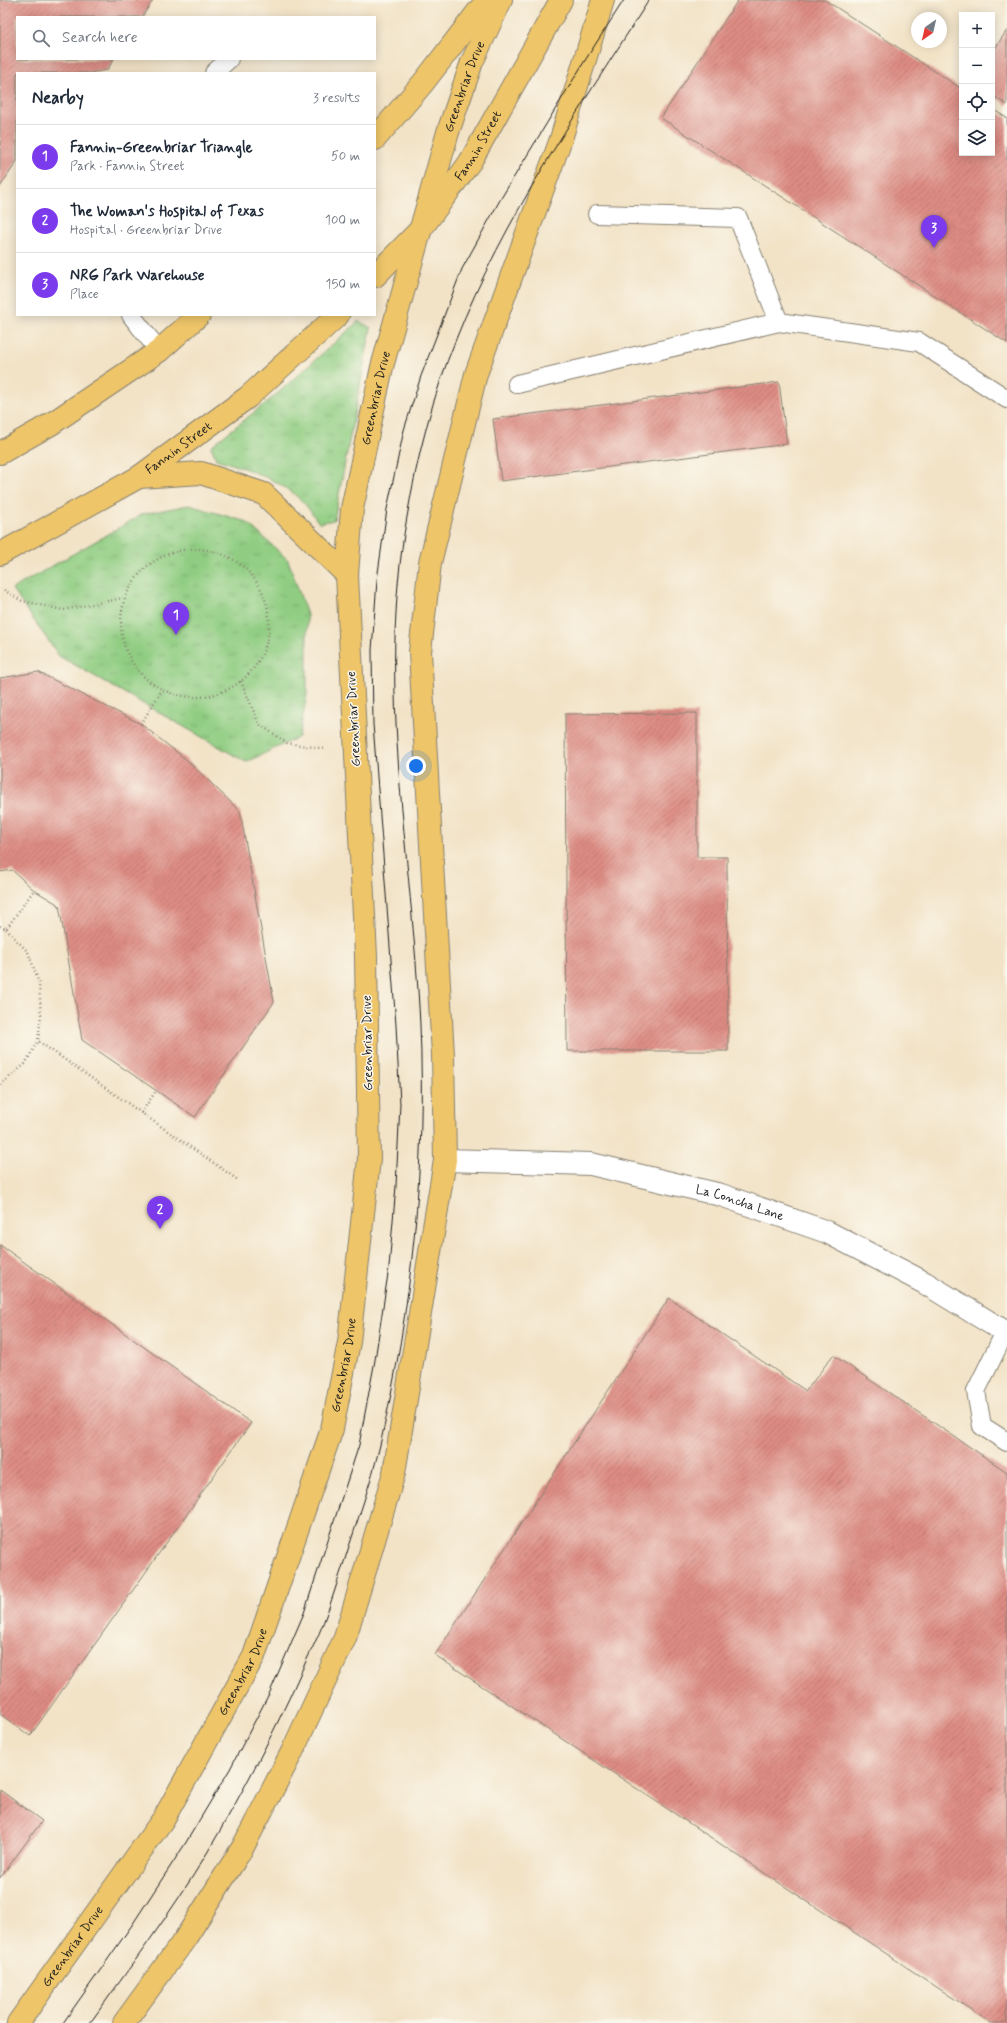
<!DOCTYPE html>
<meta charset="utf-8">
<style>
:root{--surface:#fff;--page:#f2f2f3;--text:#1f2937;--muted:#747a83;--line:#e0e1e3;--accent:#7c3aed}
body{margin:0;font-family:Mynerve,sans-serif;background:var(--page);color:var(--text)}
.controls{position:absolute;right:12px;top:12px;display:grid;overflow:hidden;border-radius:0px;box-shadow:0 2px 10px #0003}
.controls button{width:36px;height:36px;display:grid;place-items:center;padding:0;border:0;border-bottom:1px solid var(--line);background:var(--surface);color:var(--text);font:20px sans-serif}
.compass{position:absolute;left:911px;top:12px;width:36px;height:36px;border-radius:50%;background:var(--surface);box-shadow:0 2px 10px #0003;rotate:214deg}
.you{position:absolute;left:416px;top:766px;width:14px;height:14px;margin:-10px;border:3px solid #fff;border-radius:50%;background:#1a73e8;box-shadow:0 0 0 6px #1a73e833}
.badge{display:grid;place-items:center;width:26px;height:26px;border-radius:50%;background:var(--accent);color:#fff;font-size:13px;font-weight:700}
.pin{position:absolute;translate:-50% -33px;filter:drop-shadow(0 1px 2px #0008)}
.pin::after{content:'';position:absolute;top:21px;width:14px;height:12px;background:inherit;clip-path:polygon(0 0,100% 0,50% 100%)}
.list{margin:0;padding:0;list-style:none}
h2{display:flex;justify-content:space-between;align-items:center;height:52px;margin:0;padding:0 16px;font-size:17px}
h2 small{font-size:13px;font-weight:400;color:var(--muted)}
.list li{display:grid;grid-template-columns:26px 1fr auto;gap:12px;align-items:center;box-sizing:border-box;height:64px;padding:0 16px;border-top:1px solid var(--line)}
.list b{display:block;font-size:15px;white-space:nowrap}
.list p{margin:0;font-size:13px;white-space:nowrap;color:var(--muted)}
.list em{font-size:13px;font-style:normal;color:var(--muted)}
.icon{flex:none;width:22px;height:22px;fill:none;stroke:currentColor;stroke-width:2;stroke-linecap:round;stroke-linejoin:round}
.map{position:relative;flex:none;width:1007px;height:2023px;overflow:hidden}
.search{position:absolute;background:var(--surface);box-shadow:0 2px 10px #0003;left:16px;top:16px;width:360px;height:44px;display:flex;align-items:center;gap:10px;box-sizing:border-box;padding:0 14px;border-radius:0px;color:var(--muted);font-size:15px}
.panel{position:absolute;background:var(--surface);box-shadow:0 2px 10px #0003;left:16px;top:72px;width:360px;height:244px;border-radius:0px}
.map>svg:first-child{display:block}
.park{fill:url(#park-tufts);stroke:#56744f}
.building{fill:url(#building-hatch)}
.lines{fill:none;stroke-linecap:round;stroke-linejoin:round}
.lane-casing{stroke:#878072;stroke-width:20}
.street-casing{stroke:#878072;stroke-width:24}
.primary-casing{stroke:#878072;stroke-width:24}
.path{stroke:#878072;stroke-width:2.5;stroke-dasharray:1 3;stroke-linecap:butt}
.lane{stroke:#fff;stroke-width:18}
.street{stroke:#fff;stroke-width:22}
.primary{stroke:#eec569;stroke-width:22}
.tram{stroke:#1c1c1c;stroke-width:1}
.labels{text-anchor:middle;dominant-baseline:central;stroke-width:3;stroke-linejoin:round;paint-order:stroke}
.street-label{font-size:13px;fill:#1c1c1c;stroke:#fbf7ec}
</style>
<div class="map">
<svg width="1007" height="2023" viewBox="0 0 1007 2023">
<defs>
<pattern id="park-tufts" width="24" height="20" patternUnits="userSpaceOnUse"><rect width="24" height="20" fill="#90cd82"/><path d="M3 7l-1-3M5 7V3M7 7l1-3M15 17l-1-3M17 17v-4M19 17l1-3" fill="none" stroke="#7caf70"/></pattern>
<pattern id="building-hatch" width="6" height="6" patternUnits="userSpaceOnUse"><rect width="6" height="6" fill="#de8c84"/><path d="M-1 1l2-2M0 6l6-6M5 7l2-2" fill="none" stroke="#b3726b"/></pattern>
</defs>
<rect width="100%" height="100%" fill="#fbf7ec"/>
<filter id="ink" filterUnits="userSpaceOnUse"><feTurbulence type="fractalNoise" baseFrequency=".025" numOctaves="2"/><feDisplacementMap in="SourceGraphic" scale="8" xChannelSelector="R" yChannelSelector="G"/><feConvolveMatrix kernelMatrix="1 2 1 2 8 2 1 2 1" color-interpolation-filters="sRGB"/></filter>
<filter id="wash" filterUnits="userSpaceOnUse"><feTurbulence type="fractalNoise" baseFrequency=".012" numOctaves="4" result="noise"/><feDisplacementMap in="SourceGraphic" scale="16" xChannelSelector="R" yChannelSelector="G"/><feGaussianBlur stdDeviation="0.9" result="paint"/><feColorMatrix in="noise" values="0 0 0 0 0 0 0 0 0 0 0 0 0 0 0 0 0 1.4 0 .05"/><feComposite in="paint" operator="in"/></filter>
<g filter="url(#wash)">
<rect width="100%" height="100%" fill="#f2e3c7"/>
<!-- park -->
<path class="park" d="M 359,321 L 371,328 L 334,520 L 319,523 C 314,516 308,507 302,501 C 279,479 245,468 216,459 L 211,446 L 271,399 Z
M 189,505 L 247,522 L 288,560 L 307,615 L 307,694 L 299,737 L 246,762 L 59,656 L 12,589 L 143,514 Z"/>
<g id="blocks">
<!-- building -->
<path class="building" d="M 0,0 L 153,0 L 142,17 L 17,17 L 17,59 L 114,59 L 107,70 L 90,73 L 17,73 L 17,161 L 0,187 Z
M 738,0 L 825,0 L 962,89 L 962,153 L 992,153 L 992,109 L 1007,118 L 1007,343 L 661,118 Z
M 1007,30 L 1007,105 L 992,95 L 992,53 Z
M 779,382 L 787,444 L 501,481 L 493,419 Z
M 38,672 L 141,724 L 188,761 L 240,811 L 274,1002 L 195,1117 L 82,1040 L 59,905 L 34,890 L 12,870 L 0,872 L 0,678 Z
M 697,713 L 697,857 L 727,857 L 728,1051 L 567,1051 L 565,714 Z
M 0,1245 L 251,1423 L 30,1736 L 0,1714 Z
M 669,1298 L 806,1391 L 833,1355 L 1007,1472 L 1007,2023 L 991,2023 L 435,1655 Z
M 0,1790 L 42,1821 L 0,1878 Z"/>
</g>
</g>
<g filter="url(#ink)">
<use href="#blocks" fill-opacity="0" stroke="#878072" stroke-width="1"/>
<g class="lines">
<!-- lane casing -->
<g class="lane-casing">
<path id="lane" d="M 214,73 L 229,59
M 597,214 L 738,218 L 779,322
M 131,315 L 159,351
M 517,384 L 779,322 L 919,342 L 1007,399
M 1005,1332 L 976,1391 L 982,1426 L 1007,1442"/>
</g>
<!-- street casing -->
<g class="street-casing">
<g id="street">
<path id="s1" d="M 445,1160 L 591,1164 L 721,1195 L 827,1232 L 925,1283 L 1007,1333"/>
</g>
</g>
<!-- primary casing -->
<g class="primary-casing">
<g id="primary">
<path d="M 375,139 L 423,83 L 487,0"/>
<path id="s2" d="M 375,276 L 421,229 L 470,162 L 561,0"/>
<path d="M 0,453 L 51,424 L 159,351 L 199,315"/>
<path d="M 139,477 L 201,473 L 264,494 L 347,575"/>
<path id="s3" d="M 0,554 L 139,477 L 248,397 L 338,315"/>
<path id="s4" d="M 18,2023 L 164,1818 L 254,1656 L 332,1429 L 349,1342 L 369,1159 L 366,956 L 347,575 L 352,509 L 382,367 L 448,132 L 472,62 L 501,0"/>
<path d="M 124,2023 L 185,1939 L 243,1847 L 292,1752 L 345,1638 L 394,1473 L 445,1160 L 443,1055 L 420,652 L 430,563 L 476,374 L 561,139 L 603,0"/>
</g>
</g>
<!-- path -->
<path class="path" d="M121 623a74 74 0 1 1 148 0a74 74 0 1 1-148 0Z
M 4,590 L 22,601 L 63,610 L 123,598
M 241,681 L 259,724 L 287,743 L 326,749
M 141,724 L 162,690
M 0,926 L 6,929 L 34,890
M 6,929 L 28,952 L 39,983 L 41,1015 L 38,1041 L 238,1180
M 0,1085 L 25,1064 L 38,1041
M 141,1113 L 156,1091"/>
<!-- lane -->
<use href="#lane" class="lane"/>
<!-- street -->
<use href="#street" class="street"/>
<!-- primary -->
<use href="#primary" class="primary"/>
<!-- tram -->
<path class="tram" d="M 63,2023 L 132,1925 L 185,1844 L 230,1769 L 270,1692 L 304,1613 L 359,1445 L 375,1360 L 389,1267 L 396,1186 L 400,1104 L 396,1025 L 373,724 L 372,650 L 377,580 L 387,509 L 404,430 L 421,376 L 462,269 L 500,200 L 584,62 L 624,0
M 90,2023 C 130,1967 172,1912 207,1853 C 242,1794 274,1733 302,1670 C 309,1654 318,1638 324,1621 C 332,1601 338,1579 345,1559 C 357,1521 371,1483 380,1445 C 412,1308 426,1165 420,1025 C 412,855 376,686 407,517 C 417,457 433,395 456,339 C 504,218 579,110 649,0"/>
</g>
</g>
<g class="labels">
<!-- street labels -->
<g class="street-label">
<text stroke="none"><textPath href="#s4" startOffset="2038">Greenbriar Drive</textPath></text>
<text stroke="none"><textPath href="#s2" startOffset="167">Fannin Street</textPath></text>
<text stroke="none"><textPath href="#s4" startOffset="1714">Greenbriar Drive</textPath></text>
<text stroke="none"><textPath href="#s3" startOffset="208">Fannin Street</textPath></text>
<text transform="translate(354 719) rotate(-93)">Greenbriar Drive</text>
<text transform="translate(368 1043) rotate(-91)">Greenbriar Drive</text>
<text stroke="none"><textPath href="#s1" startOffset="300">La Concha Lane</textPath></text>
<text stroke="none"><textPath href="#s4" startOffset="742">Greenbriar Drive</textPath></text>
<text stroke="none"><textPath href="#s4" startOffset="418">Greenbriar Drive</textPath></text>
<text stroke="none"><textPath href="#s4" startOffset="94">Greenbriar Drive</textPath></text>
</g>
</g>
</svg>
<div class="controls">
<button>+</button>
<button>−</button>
<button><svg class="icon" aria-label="locate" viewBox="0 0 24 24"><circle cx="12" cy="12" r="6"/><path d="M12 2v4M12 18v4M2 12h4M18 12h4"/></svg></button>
<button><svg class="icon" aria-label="layers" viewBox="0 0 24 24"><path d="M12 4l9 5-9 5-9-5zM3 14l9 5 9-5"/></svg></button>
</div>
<svg class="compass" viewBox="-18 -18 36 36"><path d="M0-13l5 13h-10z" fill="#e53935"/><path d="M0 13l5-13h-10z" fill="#747a83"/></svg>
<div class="you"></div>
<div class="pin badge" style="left:176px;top:635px">1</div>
<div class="pin badge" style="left:160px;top:1229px">2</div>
<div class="pin badge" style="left:934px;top:248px">3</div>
<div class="search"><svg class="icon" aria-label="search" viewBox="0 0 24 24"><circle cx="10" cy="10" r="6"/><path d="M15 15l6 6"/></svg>Search here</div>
<section class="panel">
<h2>Nearby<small>3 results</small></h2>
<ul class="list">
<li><span class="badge">1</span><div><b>Fannin-Greenbriar Triangle</b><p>Park · Fannin Street</p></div><em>50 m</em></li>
<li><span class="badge">2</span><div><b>The Woman's Hospital of Texas</b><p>Hospital · Greenbriar Drive</p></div><em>100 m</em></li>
<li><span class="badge">3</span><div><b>NRG Park Warehouse</b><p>Place</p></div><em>150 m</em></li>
</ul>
</section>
</div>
